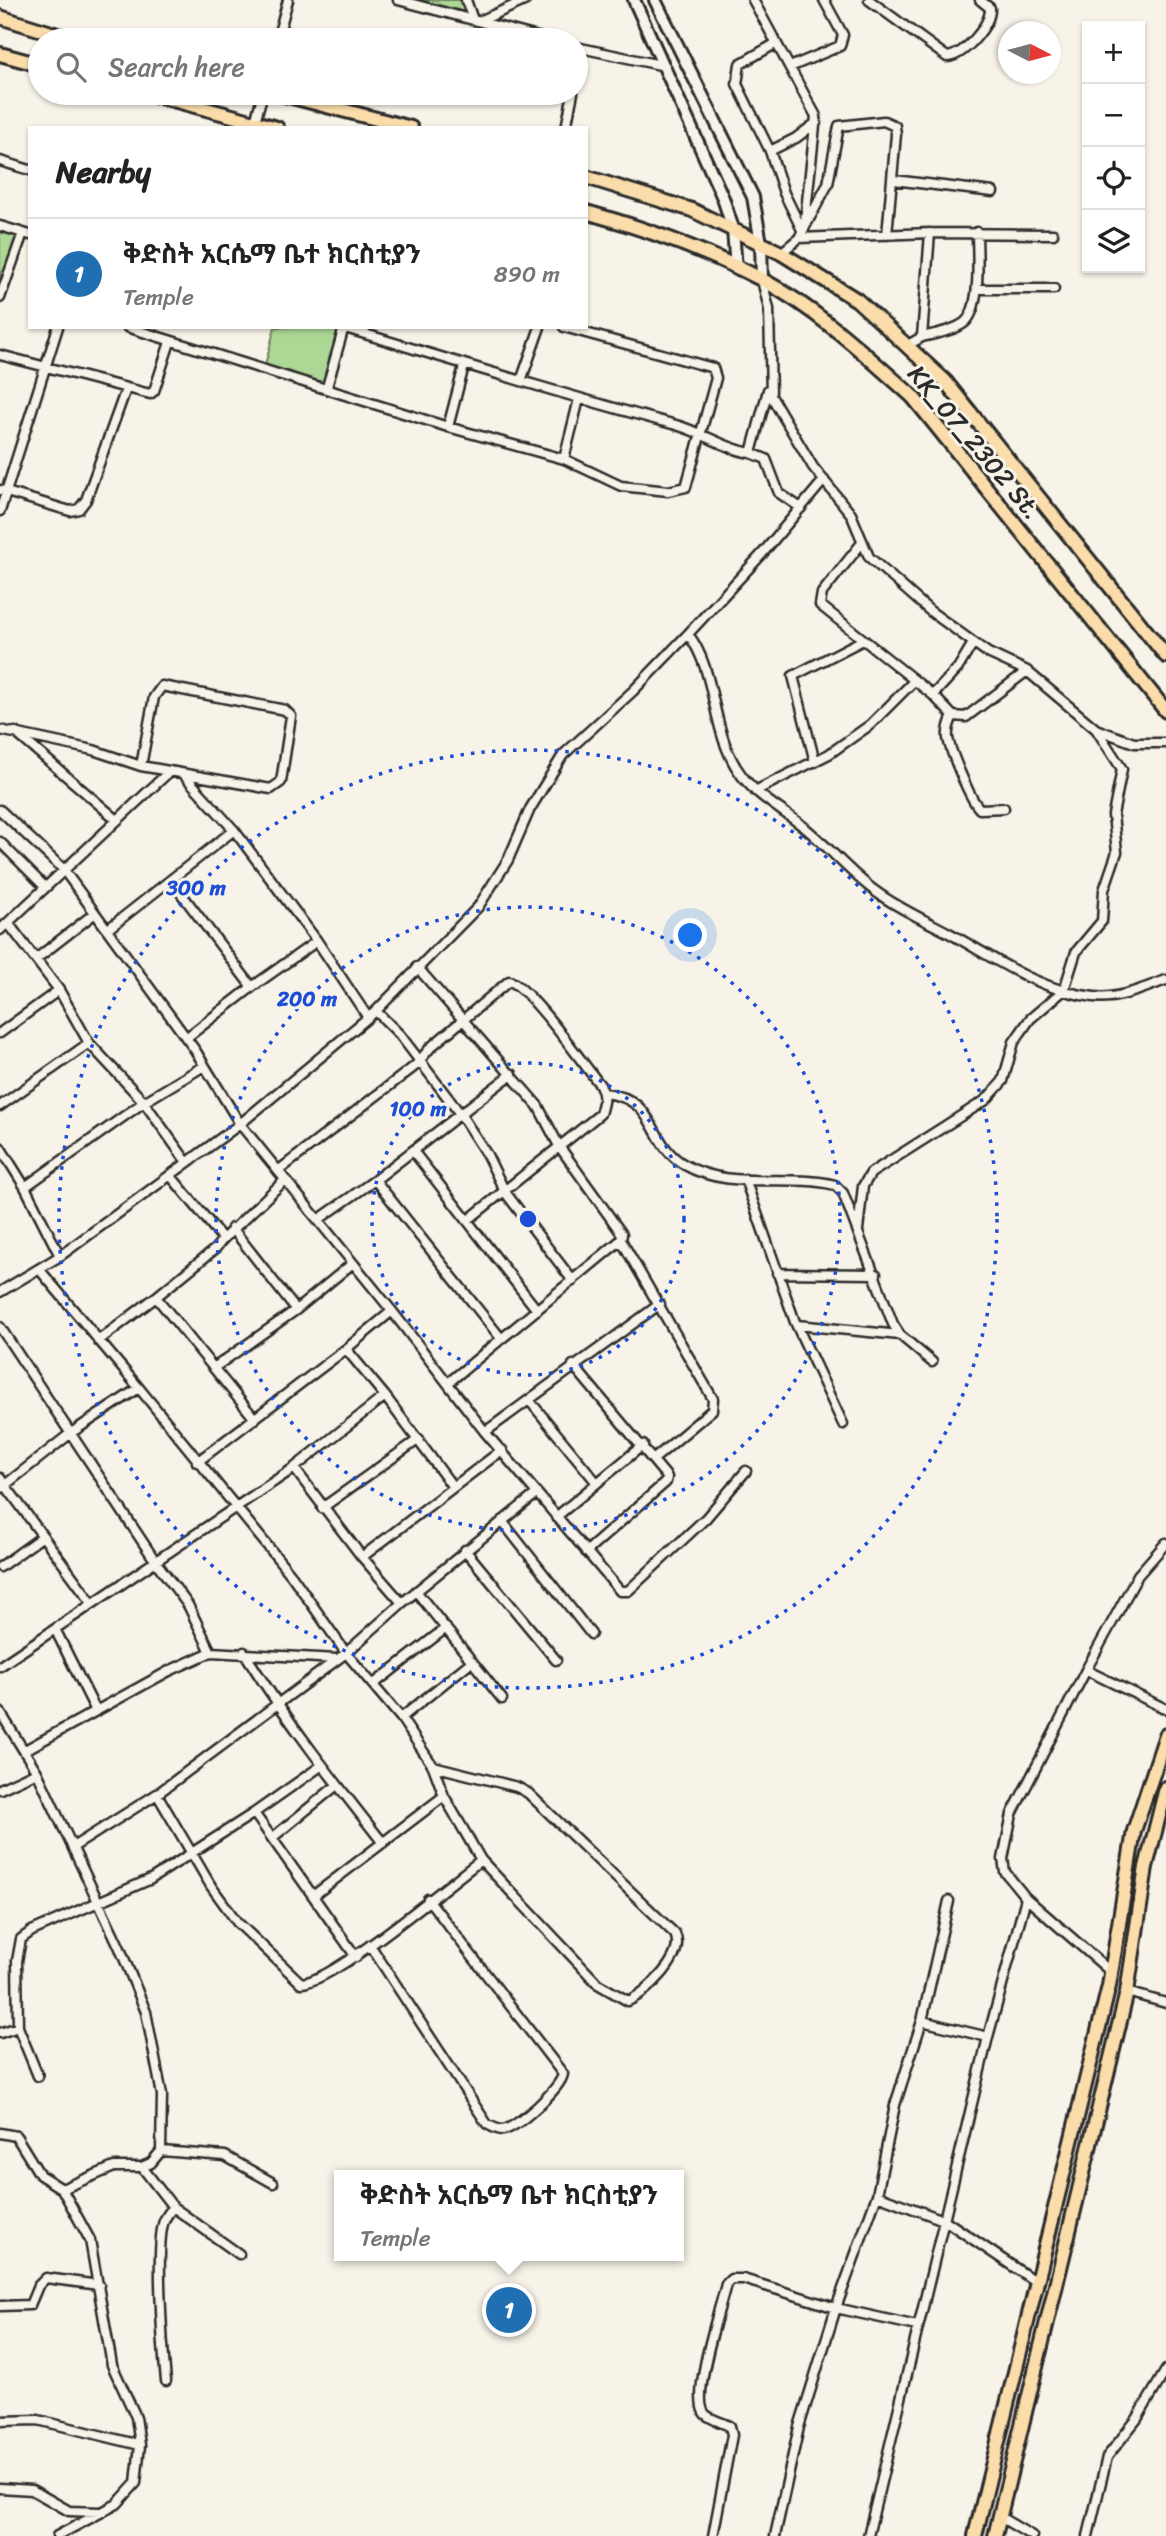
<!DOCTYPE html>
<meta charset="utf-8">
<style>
:root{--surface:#fff;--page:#f2f2f2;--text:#222;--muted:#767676;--line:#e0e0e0;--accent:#1f6fb2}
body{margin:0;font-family:Sriracha,"Noto Sans Ethiopic",sans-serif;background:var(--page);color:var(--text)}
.controls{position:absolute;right:21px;top:21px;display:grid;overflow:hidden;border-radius:0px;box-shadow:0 2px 5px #0004}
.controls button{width:63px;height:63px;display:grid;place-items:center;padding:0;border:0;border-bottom:2px solid var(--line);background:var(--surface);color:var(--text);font:35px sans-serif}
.compass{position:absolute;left:998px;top:21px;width:63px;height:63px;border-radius:50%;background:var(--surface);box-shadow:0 2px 5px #0004;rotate:96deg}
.you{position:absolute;left:691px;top:936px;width:24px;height:24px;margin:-18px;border:5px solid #fff;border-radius:50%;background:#1a73e8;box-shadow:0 0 0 10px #1a73e833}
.badge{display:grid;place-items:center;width:46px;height:46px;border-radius:50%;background:var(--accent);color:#fff;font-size:23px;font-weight:700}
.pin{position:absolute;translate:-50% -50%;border:4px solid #fff;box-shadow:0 2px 7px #0006}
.popup{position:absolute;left:334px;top:2170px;width:350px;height:91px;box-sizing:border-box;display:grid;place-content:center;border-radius:0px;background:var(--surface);filter:drop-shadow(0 2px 5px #0005);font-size:23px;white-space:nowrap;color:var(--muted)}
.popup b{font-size:26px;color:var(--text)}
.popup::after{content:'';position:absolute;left:50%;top:100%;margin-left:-14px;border:14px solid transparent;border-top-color:var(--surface)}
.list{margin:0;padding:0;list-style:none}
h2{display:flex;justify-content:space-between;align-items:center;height:91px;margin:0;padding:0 28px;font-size:30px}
h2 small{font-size:23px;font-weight:400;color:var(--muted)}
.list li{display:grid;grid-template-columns:46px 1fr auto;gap:21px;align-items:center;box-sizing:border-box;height:112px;padding:0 28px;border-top:2px solid var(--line)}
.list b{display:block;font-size:26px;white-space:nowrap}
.list p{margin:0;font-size:23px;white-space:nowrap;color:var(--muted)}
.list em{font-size:23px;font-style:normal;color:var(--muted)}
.icon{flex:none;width:38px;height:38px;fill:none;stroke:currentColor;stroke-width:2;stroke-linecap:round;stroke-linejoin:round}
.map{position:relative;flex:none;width:1166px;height:2536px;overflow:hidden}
.search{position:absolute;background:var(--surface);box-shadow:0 2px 5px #0004;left:28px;top:28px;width:560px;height:77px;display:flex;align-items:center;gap:18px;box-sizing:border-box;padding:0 24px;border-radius:38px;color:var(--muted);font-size:26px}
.panel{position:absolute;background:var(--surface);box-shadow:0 2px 5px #0004;left:28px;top:126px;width:560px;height:203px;border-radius:0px}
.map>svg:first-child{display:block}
.green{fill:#add794;stroke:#6c8160;stroke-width:2}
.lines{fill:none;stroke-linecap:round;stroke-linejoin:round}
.street-casing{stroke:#2b2b2b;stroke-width:13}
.secondary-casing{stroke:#2b2b2b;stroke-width:16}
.primary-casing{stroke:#2b2b2b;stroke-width:18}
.street{stroke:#f7f3e8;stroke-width:8}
.secondary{stroke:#f7f3e8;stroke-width:10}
.primary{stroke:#faddab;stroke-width:12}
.ring{fill:none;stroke:#1d4ed8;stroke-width:3.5;stroke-dasharray:3.5 7}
.labels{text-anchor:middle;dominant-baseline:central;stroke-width:6;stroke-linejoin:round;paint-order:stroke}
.street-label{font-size:26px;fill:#2b2b2b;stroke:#f7f3e8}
.centre{fill:#1d4ed8;stroke:#f7f3e8;stroke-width:3.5}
.ring-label{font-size:21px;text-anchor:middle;font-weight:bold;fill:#1d4ed8;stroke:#f7f3e8;stroke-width:6;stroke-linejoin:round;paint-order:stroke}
</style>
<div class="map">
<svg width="1166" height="2536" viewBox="0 0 1166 2536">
<rect width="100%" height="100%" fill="#f7f3e8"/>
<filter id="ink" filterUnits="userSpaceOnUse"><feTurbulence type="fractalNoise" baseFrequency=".0143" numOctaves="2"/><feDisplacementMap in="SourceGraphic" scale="14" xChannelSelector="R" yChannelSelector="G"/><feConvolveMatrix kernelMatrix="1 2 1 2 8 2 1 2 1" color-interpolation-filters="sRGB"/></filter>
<g filter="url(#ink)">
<!-- green -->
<path class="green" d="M 400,0 L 465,0 L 473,20 Z
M 0,226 L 23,233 L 0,292 Z
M 275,327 L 342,327 L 327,387 L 264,369 Z"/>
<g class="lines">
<!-- street casing -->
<g class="street-casing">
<path id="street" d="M 398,0 L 549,40
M 466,0 L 473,20
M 753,0 L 816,116 L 805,221
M 869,0 L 947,57 C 964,56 991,25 990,8 L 980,0
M 480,21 L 526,0
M 277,40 L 288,0
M 775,44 L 740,64 L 737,84 L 770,151 L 784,193 L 802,230
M 576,47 L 665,66
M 790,67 L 840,46 L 843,35 L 824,0
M 254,125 L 263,93
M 566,128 L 573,93
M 770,151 L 796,138 L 816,123
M 0,161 L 30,170
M 894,180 L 993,192
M 0,226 L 30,235
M 799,238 L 828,184 L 839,126 L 884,121 L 895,126 L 896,134 L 887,235
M 781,253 L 799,238 L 930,233 L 1053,234
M 762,280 L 769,309 L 771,396 L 813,467 L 851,514 L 869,557 L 930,611 L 988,653 L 1027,671 L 1096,729 L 1134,743 L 1166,743
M 977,289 L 1054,289
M 0,298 L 23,233
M 127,327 L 448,427 L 564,459 L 621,486 L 668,491 L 686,487 L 716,378 L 713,368 L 564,327
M 342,327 C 453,361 564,395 676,425 C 702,432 725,449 751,453 L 768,390
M 922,337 C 935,334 953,331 964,323 C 982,310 977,253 977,232
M 908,345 L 922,337 L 930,233
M 0,355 L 150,394 L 154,391 L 170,342
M 521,381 L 540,327
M 327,387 L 344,327
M 448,427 L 464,366
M 751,453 L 766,459 L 779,493 L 801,508
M 564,459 L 579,399
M 0,490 L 70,511 L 79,509 L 86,500 L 126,389
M 0,511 L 58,327
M 861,544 L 822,593 L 820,605 L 933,695 L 953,716 L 966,717 L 1027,671
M 688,634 C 719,675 709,732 742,776 C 759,798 783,810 804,827 C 829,847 849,872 875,891 C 897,908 925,920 949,933 C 996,959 1039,991 1094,997 C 1118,1000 1144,988 1166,980
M 933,695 L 958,668 L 973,643
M 953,716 C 949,724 947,730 948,738 C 950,750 971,802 980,809 L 1004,808
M 0,730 L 93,750 L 141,766 L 271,789 L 281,782 L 291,716 L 285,710 L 162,686 L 154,697 L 141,766
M 15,732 L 116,819
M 815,762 L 793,676 L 863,640
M 184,775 L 234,830 L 317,941 L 252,987
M 755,791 L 829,754 L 870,725 L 914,681
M 0,810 L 63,869 L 195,1050 L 240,1124 L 60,1256 L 0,1292
M 0,842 L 44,886
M 171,880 L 252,987 L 186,1038
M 8,923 L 59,990 L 89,1043 L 144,1102 L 186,1161
M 108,929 L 234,830
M 0,930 L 170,771
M 317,941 L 367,1016
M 36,959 L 95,913
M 417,967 L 538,1106 L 559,1146 L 622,1234 L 621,1240 L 713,1399 L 712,1410 L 654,1459
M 376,1011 L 400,1035 L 461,1115 L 487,1155 L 505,1192 L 573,1281
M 0,1033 L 59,990
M 604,1093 C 660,1099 646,1143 685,1165 C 730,1191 787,1173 835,1185 L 843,1193 L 893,1324 L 900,1335 L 932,1362
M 0,1106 L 89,1043
M 0,1147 L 25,1187 L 60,1256
M 413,1151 L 537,1310
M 278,1171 L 415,1066 L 431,1047 L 509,981 C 527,984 585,1066 600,1085 C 606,1096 603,1103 600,1114 L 468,1220
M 170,1175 L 223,1239 L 285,1180
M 745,1179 L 795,1322 L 843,1424
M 375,1180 L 500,1337
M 25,1187 L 144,1102 L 204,1066
M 318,1220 L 375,1180 L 512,1074
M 232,1228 L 296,1310
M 858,1230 L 863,1186 L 871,1173 L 986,1100 L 1003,1081 L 1014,1042 L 1030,1019 L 1064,990 L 1076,952 L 1102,921 L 1104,890 L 1117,852 L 1113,815 L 1122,769 L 1096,729
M 39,1269 L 139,1388
M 777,1273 L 876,1274
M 156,1297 L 215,1249 L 223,1239
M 392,1311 L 485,1432 L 620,1591 L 628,1591 L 706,1518 L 746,1471
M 797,1325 L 900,1335
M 0,1327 L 156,1562 L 188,1605 L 211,1652
M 98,1341 L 156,1297 L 255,1419
M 573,1365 L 667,1477 L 666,1482 L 586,1552
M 215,1367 L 296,1310 L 353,1263
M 448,1383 L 621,1240
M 385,1396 L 453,1487
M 529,1400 L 597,1483
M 485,1432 L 660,1304
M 197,1462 L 346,1349
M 294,1468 L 362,1557 L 502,1450
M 0,1478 L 92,1603
M 0,1489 L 71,1433 L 139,1388 L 292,1576 L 346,1653 L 401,1718 L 433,1766 L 444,1796 L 481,1860 L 598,1984 L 628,2001 C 647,1993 686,1956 675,1934 L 528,1793 L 517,1787 L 433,1766
M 322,1508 L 419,1439
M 556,1517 L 643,1445
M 502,1521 L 591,1634
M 465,1550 L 556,1660
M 362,1557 L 402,1603 L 346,1653 L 157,1794 L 211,1886 L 237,1922 L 301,1983 C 332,1983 450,1883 481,1860
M 0,1567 L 43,1536
M 416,1591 L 502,1699
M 402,1603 L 536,1494
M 55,1629 L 96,1711
M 244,1652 C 286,1720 334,1781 383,1843
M 0,1666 L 294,1468 L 385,1396 L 346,1349 L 392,1311 L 240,1124 L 376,1011 L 478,907 L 508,860 L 530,809 L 563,755 L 633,691 L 688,634 L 762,554 L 824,480
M 1086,1670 L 1166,1709
M 374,1684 L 446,1628
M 0,1712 L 37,1772 L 119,1946 L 146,2012 L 162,2095 L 161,2151 L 151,2163 L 142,2167 L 114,2167 L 62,2189
M 401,1718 L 472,1661
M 25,1750 L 169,1671 L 211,1652 L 337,1659
M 321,1766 L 254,1813 L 313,1896 L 444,1796
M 0,1789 L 37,1772
M 272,1838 L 337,1785
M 73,1847 L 157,1794
M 313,1896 L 356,1957
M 370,1945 L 487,2124 C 492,2127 497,2130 503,2130 C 517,2128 561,2088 563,2074 L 428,1899
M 1111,1972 L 1026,1898 L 1005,1872 L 1003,1859 L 1012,1814 L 1086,1670 L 1138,1575 L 1166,1543
M 1127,1992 L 1166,2003
M 922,2021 L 988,2037
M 0,2033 L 18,2027
M 38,2076 L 18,2027 L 17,1961 L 21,1939 L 32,1931 L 151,1879 L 254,1813
M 0,2133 L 16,2136 L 40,2175 L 62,2189 L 90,2240 L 112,2365 L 136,2417 L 140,2445 L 136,2483 L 117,2504 L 57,2536
M 161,2151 L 225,2156 L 273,2183
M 142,2167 L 173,2207 L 239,2254
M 877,2195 L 946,2221 L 1036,2282
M 0,2306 L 30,2305 L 38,2286 L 46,2278 L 99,2285
M 166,2381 C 163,2351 155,2245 164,2221 C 166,2216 170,2211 173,2207
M 0,2421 L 38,2420 L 140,2445
M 0,2488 L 32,2490 L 69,2511 L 100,2512
M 1000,2517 L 1032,2536
M 713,2536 L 732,2435 L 730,2426 C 723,2423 710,2419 705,2414 C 690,2397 721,2306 726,2284 L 731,2279 L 743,2279 L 836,2308 L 917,2326
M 775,2536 L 799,2427 L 836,2308 L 877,2195 L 895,2105 L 922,2021 L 949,1901
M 868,2536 L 988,2037 L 1026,1898
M 1088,2536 L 1107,2457 L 1137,2419 L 1166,2370"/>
</g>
<!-- secondary casing -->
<g class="secondary-casing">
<path id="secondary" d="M 634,0 L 723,198 L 733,229 L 736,269
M 655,0 L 753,197 L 761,243 L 762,280"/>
</g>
<!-- primary casing -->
<g class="primary-casing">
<path id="primary" d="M 0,17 L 74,40
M 0,54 L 40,65
M 147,93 L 277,128
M 277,93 L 411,128
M 586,177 L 692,210 L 781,253 L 857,300 L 945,381 L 1166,656
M 586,212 C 647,229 705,250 761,279 C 817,309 866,355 913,397 L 1166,711
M 975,2536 L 1109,1986 L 1134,1831 L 1166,1735
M 995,2536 L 1127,1992 L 1146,1867 L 1166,1788"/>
</g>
<!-- street -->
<use href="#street" class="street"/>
<!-- secondary -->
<use href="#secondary" class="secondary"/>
<!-- primary -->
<use href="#primary" class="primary"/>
</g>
</g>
<!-- distance rings -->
<g class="ring">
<circle cx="528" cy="1219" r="156"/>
<circle cx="528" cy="1219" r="312"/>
<circle cx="528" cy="1219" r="469"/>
</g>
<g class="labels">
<!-- street labels -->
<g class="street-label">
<text transform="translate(975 442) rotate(50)">KK_07_2302 St.</text>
</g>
</g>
<circle cx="528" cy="1219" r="10" class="centre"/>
<g class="ring-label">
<text x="196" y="895">300 m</text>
<text x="307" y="1006">200 m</text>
<text x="418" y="1116">100 m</text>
</g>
</svg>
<div class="controls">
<button>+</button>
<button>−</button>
<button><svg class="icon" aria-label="locate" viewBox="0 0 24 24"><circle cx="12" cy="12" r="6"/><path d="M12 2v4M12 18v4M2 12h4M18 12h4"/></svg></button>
<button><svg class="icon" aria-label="layers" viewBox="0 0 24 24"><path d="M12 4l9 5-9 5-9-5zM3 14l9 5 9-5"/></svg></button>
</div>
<svg class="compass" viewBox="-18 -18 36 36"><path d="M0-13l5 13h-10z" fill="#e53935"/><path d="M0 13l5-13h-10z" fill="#767676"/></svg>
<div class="you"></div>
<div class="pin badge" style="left:509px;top:2310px">1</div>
<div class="popup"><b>ቅድስት አርሴማ ቤተ ክርስቲያን</b>Temple</div>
<div class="search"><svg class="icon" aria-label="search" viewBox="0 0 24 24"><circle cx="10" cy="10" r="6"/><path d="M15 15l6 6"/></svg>Search here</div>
<section class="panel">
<h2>Nearby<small></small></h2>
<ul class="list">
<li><span class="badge">1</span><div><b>ቅድስት አርሴማ ቤተ ክርስቲያን</b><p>Temple</p></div><em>890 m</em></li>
</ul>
</section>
</div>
